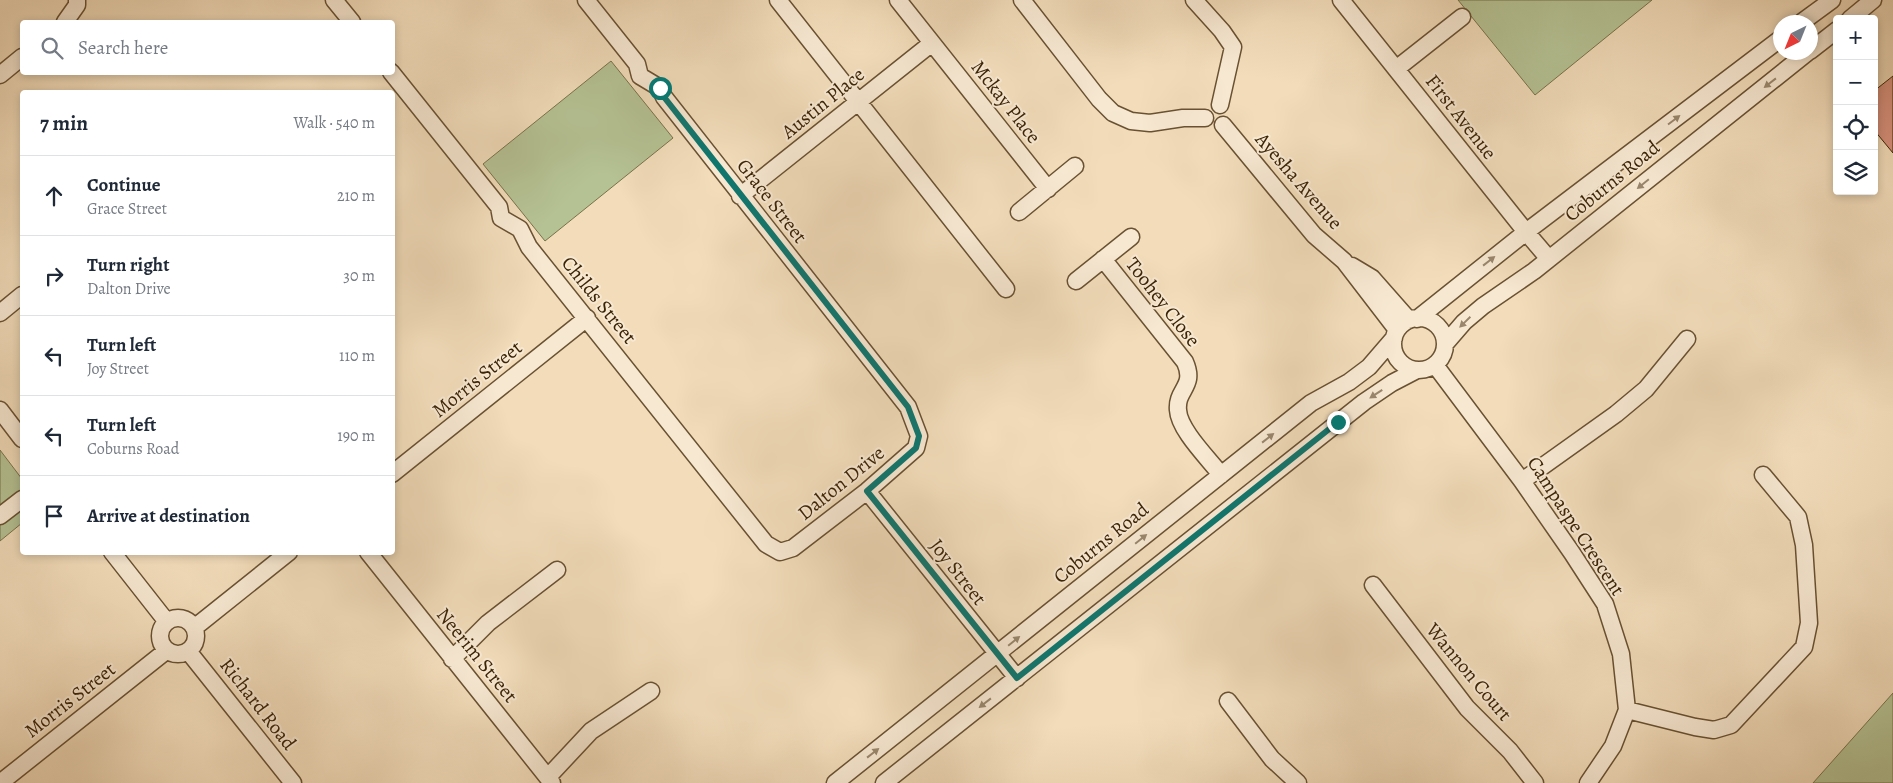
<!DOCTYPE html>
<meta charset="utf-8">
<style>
:root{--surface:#fff;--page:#f2f2f3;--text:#1f2937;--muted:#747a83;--line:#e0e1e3}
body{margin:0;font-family:Alegreya,serif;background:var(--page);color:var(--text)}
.controls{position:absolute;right:15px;top:15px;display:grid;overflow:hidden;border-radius:5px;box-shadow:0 2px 8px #0003}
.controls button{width:45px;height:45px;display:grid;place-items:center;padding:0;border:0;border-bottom:1px solid var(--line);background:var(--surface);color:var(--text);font:25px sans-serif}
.compass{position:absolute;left:1773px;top:15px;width:45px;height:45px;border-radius:50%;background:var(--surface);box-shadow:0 2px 8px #0003;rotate:223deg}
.stop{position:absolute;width:15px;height:15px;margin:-11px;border:4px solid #0f766e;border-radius:50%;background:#fff}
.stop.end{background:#0f766e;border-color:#fff;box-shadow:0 1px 5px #0008}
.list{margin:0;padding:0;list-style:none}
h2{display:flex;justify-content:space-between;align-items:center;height:65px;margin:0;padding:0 20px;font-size:21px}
h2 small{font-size:16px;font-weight:400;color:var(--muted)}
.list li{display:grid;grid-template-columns:32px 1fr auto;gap:15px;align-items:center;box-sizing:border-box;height:80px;padding:0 20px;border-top:1px solid var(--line)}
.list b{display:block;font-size:19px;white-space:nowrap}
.list p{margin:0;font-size:16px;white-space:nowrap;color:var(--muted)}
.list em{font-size:16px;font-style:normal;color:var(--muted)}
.icon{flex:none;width:28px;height:28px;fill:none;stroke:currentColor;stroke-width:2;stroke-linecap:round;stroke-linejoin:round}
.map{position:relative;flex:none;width:1893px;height:783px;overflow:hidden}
.search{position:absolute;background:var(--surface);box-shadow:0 2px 8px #0003;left:20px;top:20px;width:375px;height:55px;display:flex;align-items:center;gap:12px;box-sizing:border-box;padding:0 18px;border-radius:5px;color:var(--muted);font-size:19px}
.panel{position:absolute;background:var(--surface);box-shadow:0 2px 8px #0003;left:20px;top:90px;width:375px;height:465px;border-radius:5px}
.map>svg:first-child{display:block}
.green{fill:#b5c294;stroke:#78724c}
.building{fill:#d7907d;stroke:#3b2305}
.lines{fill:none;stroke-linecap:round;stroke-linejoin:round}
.minor-casing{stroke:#695132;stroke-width:19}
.minor{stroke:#f7e8d2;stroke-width:16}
.oneway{fill:#99866c}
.route{stroke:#0f766e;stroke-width:6}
.labels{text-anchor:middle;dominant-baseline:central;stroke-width:4;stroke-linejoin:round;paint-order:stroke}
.street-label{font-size:20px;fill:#3b2305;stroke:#f7e8d2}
</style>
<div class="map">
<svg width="1893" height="783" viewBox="0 0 1893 783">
<rect width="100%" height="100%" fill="#f2dcba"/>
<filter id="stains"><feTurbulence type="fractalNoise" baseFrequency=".004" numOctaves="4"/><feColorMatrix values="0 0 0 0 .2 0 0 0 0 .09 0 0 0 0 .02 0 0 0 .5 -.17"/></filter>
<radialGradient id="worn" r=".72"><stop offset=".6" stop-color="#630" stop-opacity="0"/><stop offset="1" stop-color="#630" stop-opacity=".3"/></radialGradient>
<!-- green -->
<path class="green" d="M 1458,0 L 1652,0 L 1535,95 Z
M 611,61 L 673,138 L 545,241 L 483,164 Z
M 0,450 L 22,479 L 22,523 L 0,541 Z
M 1893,693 L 1893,783 L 1813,783 Z"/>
<!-- building -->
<path class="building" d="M 1893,76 L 1893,153 L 1874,130 L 1874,91 Z"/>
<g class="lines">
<!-- minor casing -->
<g class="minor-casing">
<path id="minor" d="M 334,0 L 352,22
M 778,0 L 1006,289
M 898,0 L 1048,189
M 1022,0 L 1099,99 L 1113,113 L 1131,121 L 1150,123 L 1183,118 L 1205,118
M 1194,0 L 1222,31 L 1233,47 L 1220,105
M 1341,0 L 1526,232 L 1549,259
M 1850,19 L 1873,0
M 65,22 L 77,5 L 77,0
M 1802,22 L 1832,0
M 1810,51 L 1837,30
M 1396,69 L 1462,17
M 391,72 L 499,207 L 501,218 L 520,229 L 529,247 L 766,544 L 780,552 L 793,548 L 867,491 L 916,448 L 919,436 L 908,407 L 664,97 L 660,88 L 640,76 L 637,64 L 586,0
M 0,75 L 22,57
M 1223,125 L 1314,235 L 1344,261 L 1397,330
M 740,196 L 932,43
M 1019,212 L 1075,166
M 1103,259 L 1185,362 C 1196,387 1176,389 1178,410 C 1179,430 1209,459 1221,475
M 1352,266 L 1372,278 L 1409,320
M 1076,281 L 1131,237
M 0,313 L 22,295
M1393 344a26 26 0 1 1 52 0a26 26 0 1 1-52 0Z
M 1417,319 L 1526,232 L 1780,39
M 1445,344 L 1464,322 L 1483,306 L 1534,271 L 1808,52
M 1435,365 L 1522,481 L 1572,553 L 1605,604 L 1621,654 L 1627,710 L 1613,746 L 1588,783
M 0,410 L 22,439
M 392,474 L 587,318
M 1522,481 L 1616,414 L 1646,389 L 1687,339
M 867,491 L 1017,678
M 0,516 L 22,499
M 112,552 L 167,622
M 368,552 L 552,783
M 1373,585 L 1467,708 L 1510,751 L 1535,783
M160 636a18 18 0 1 1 36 0a18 18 0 1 1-36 0Z
M 194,628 L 289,552
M 188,651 L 293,783
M 452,659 L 488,623 L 557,570
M 1228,701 L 1272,759 L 1298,783
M 1627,710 L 1695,727 L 1714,730 L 1731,725 L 1804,647 L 1809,623 L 1804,545 L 1798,517 L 1763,475
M 548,777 L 591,731 L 651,691
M 0,783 L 166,651
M 835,783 L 1311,403 L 1349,382 L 1369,367 L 1394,338
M 884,783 L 1364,402 L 1392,383 L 1417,370"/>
</g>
<!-- minor -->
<use href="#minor" class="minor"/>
</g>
<!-- one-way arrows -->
<defs><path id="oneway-solid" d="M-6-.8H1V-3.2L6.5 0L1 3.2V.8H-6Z" transform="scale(1.25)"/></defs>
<g class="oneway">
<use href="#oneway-solid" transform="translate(1770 83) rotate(142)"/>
<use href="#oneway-solid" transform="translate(1674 120) rotate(-37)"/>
<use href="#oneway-solid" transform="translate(1643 184) rotate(141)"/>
<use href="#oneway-solid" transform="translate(1489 261) rotate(-38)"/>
<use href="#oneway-solid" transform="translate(1465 322) rotate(136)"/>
<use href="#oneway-solid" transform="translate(1376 394) rotate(147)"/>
<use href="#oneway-solid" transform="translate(1268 438) rotate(-38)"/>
<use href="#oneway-solid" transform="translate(1141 539) rotate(-39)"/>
<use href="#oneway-solid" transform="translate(1014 641) rotate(-39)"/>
<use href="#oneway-solid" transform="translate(985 703) rotate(142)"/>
<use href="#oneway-solid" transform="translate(873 753) rotate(-38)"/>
</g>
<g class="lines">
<!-- route -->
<path class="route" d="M 660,88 L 664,97 L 908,407 L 919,436 L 916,448 L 867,491 L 1017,678 L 1338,422"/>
</g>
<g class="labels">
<!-- street labels -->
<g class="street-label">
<text transform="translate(1006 102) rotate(52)">Mckay Place</text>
<text transform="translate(823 103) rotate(-39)">Austin Place</text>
<text transform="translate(1461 117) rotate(52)">First Avenue</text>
<text transform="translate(1299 181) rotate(49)">Ayesha Avenue</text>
<text transform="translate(1612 181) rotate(-39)">Coburns Road</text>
<text transform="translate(772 201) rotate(52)">Grace Street</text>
<text transform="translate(599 300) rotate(51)">Childs Street</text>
<text transform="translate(1163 302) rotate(52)">Toohey Close</text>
<text transform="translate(477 379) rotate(-39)">Morris Street</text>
<text transform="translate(841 483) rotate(-39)">Dalton Drive</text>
<text transform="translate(1576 526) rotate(57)">Campaspe Crescent</text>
<text transform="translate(1101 543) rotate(-39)">Coburns Road</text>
<text transform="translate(958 572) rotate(52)">Joy Street</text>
<text transform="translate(477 655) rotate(51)">Neerim Street</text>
<text transform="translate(1469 672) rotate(50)">Wannon Court</text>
<text transform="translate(70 700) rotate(-38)">Morris Street</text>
<text transform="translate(258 704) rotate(52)">Richard Road</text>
</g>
</g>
<rect width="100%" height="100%" filter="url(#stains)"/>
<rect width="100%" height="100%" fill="url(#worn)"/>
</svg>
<div class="controls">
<button>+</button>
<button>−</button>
<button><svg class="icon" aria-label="locate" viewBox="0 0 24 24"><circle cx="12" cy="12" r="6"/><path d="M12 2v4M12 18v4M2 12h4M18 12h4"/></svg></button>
<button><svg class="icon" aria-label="layers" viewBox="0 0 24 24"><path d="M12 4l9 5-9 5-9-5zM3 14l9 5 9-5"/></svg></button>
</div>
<svg class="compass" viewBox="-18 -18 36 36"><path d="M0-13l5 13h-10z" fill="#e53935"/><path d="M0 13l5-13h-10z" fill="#747a83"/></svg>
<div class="stop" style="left:660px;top:88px"></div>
<div class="stop end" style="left:1338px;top:422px"></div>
<div class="search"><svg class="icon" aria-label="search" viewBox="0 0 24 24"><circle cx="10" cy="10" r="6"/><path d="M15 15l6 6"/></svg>Search here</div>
<section class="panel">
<h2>7 min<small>Walk · 540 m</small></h2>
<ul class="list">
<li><svg class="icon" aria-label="ahead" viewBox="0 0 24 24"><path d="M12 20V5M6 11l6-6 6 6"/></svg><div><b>Continue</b><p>Grace Street</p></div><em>210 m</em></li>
<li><svg class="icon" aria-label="right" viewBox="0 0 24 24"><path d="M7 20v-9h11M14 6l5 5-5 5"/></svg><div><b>Turn right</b><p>Dalton Drive</p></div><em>30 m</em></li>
<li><svg class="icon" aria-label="left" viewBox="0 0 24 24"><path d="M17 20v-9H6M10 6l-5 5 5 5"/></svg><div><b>Turn left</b><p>Joy Street</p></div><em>110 m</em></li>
<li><svg class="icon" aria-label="left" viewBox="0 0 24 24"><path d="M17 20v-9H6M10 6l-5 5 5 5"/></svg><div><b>Turn left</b><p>Coburns Road</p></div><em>190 m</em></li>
<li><svg class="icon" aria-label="arrive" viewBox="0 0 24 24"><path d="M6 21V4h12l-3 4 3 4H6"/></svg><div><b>Arrive at destination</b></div></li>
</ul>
</section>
</div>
